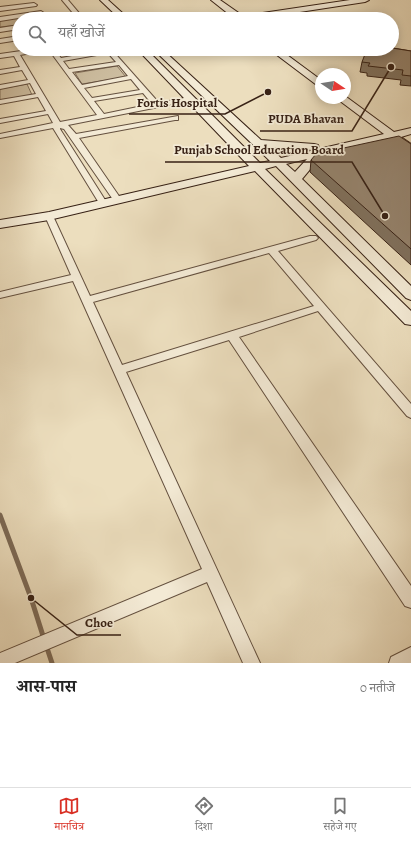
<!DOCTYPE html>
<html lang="hi">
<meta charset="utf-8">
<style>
:root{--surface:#fff;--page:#f2f2f2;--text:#222;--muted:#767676;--line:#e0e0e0;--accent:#d93025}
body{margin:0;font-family:Alegreya,"Noto Serif Devanagari",serif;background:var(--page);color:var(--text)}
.compass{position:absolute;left:315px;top:68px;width:36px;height:36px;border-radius:50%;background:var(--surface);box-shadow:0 2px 10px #0003;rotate:102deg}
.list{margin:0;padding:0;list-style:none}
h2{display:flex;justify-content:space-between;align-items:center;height:52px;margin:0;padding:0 16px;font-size:17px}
h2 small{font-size:13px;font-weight:400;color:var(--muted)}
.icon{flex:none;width:22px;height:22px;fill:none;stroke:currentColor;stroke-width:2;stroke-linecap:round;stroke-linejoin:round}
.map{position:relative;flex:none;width:411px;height:663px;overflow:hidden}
.search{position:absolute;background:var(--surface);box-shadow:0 2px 10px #0003;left:12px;right:12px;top:12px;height:44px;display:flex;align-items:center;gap:10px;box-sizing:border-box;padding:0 14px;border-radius:22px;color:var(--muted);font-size:15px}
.sheet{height:124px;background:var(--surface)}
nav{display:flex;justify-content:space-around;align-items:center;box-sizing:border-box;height:56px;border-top:1px solid var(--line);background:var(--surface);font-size:11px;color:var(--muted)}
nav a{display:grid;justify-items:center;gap:2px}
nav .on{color:var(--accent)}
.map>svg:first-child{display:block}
.green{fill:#cdbea1;stroke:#82705b}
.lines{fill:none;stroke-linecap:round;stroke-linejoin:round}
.stream{stroke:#7e6c58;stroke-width:5}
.street-casing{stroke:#64503f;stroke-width:2}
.secondary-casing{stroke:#372115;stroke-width:2}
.street{fill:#f3ead5;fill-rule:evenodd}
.secondary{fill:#f3ead5;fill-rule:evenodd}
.wall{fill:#80715e;stroke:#372115}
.building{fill:#95836d;stroke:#372115}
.leader{fill:none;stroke:#372115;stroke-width:1.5}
.callout-dot{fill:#372115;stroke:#f3ead5;stroke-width:1.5}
.callout-label{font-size:13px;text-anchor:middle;font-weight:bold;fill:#372115;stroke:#f3ead5;stroke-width:3.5;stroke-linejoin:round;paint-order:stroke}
</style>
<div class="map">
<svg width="411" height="663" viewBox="0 0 411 663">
<rect width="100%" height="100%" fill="#ecdebe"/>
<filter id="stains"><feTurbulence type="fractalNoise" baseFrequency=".005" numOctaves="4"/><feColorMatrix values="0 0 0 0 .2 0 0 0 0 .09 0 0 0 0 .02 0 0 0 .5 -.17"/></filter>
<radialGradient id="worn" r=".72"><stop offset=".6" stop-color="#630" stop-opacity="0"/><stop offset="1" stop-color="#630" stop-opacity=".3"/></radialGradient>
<!-- green -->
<path class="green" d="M 35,15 L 38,19 L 19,19 L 19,25 L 0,27 L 0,20 Z
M 117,66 L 126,77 L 82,84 L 75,73 Z
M 27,84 L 32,95 L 0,100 L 0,89 Z"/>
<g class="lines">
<!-- stream -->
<path class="stream" d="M 0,515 L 31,598 L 44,639
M 46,645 L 52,663"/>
<!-- street casing -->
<g class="street-casing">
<path id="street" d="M 62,0 L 68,0 L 84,19 L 78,19 Z
M 34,3 L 37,5 L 36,6 L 0,11 L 0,7 Z
M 41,11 L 44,13 L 43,14 L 0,21 L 0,17 Z
M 19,25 L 19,29 L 0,32 L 0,28 Z
M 19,36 L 19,40 L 0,43 L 0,39 Z
M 35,49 L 54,49 L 61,58 L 111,49 L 159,103 L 189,97 L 192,99 L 189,101 L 68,125 L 76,134 L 178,116 L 178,120 L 175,120 L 79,138 L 121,199 L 120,201 L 114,201 L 64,129 L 60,128 L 60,129 L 107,203 L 106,205 L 100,205 L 99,203 L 53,128 L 0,138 L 0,134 L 53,123 L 48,114 L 0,123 L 0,119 L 46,111 L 38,97 L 0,104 L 0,100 L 36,94 L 30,83 L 0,89 L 0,85 L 28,80 L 22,70 L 0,74 L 0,70 L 20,67 L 14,56 L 0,58 L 0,54 ZM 49,50 L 97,115 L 60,122 L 20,55 ZM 108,53 L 116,62 L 69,69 L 63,61 ZM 119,65 L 128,76 L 82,85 L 72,72 ZM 131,79 L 140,90 L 92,98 L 84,88 ZM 143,93 L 152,104 L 104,114 L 94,101 Z
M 49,213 L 53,216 L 90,296 L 310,236 L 316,236 L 318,238 L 316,240 L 278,251 L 411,404 L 411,418 L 407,416 L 318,311 L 239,337 L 411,586 L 411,608 L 405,606 L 229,340 L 126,372 L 260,663 L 243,663 L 207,582 L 15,663 L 0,663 L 0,653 L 202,569 L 73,281 L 0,298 L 0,292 L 71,275 L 45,216 ZM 269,253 L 314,306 L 122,365 L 93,302 Z
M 411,647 L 411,663 L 389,663 L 391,657 Z"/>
</g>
<!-- secondary casing -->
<g class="secondary-casing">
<path id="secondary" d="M 100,0 L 108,0 L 129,19 L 120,19 Z
M 211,0 L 220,0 L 243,16 L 350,0 L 369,0 L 365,2 L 254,19 L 235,19 Z
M 137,49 L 146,49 L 260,163 L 270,161 L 153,49 L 162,49 L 261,140 L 314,144 L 318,145 L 319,148 L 323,148 L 384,134 L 336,98 L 345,98 L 345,96 L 394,132 L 411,128 L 411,134 L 401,137 L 411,144 L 411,152 L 407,151 L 390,139 L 322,155 L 302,179 L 411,286 L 411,300 L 406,298 L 276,166 L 265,169 L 411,311 L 411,325 L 405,324 L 255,171 L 49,220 L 0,228 L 0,220 L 49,212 L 249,166 ZM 269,147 L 314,150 L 315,150 L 281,158 ZM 307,159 L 295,172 L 286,164 Z
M 269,49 L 279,49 L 321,80 L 321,87 L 318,86 Z"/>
</g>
<!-- street -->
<use href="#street" class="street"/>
<!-- secondary -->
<use href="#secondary" class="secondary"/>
</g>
<!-- wall -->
<path class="wall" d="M 393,44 L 393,48 L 411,51 L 411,86 L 400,85 L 401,80 L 367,76 L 367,73 L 360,72 L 362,62 L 392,49 Z
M 411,144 L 411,265 L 310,172 L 311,160 Z"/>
<!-- building -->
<path class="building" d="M 392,48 L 411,51 L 411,76 L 402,75 L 403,70 L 368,66 L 370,63 L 362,62 L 367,49 L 392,49 Z
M 399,136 L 411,144 L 411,249 L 311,160 L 316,154 Z"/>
<!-- callouts -->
<path class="leader" d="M268 92L225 114H129M391 67L352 131H260M385 216L352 162H165M31 598L77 635H121"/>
<g class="callout-dot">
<circle cx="268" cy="92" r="4"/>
<circle cx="391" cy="67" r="4"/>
<circle cx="385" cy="216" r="4"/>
<circle cx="31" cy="598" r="4"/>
</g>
<g class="callout-label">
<text x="177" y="107">Fortis Hospital</text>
<text x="306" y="123">PUDA Bhavan</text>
<text x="259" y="154">Punjab School Education Board</text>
<text x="99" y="627">Choe</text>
</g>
<rect width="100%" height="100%" filter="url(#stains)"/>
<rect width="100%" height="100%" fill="url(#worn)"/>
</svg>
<svg class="compass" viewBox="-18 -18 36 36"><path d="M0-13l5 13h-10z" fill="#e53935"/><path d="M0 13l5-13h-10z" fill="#767676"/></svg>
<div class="search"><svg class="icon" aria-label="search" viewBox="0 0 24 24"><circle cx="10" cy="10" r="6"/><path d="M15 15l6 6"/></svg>यहाँ खोजें</div>
</div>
<section class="sheet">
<h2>आस-पास<small>0 नतीजे</small></h2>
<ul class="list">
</ul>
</section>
<nav>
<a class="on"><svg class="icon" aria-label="map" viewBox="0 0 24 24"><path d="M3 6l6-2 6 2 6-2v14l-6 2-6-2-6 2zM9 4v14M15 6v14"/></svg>मानचित्र</a>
<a><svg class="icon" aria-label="directions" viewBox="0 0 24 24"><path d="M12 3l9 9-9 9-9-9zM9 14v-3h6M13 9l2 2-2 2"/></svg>दिशा</a>
<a><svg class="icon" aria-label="saved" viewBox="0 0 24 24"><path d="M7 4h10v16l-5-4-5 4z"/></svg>सहेजे गए</a>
</nav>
